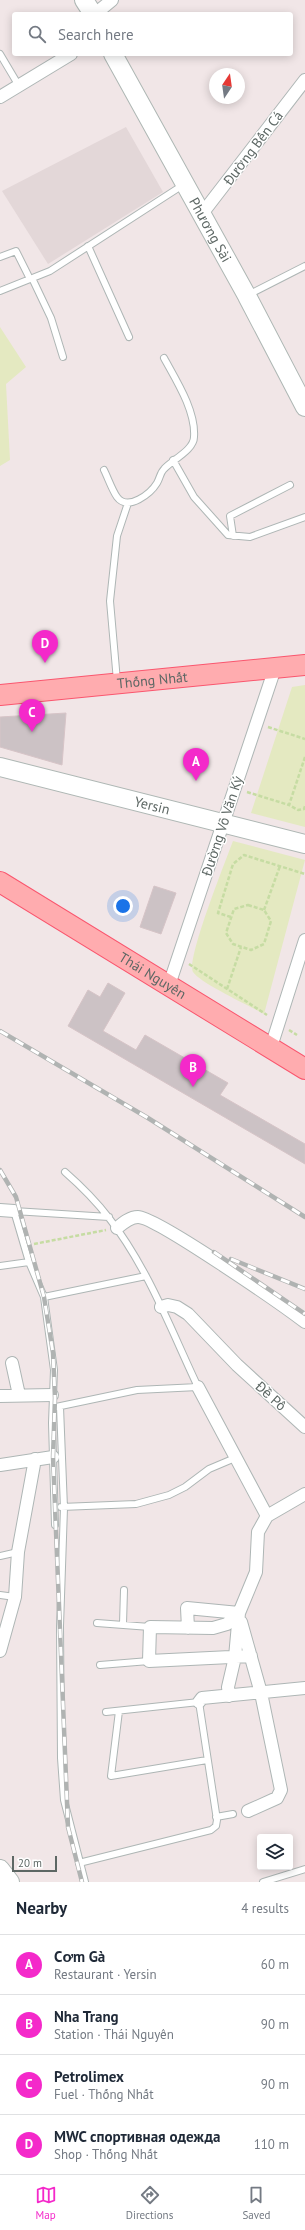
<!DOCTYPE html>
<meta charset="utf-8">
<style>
:root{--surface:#fff;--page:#f2f2f3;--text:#1f2937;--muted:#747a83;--line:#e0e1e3;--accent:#f429ca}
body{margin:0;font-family:"PT Sans",sans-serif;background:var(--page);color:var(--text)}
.controls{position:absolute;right:12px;bottom:12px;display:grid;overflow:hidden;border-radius:4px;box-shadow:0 2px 10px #0003}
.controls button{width:36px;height:36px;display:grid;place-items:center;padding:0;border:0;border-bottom:1px solid var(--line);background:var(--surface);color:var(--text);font:20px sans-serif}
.compass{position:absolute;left:209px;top:68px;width:36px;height:36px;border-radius:50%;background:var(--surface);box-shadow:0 2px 10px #0003;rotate:13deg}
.scale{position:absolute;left:12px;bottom:10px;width:45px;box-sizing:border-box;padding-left:4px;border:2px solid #5d6764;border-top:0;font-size:11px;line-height:14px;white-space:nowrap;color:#5d6764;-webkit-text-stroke:3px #fff;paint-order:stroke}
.you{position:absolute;left:123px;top:906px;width:14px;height:14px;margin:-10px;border:3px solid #fff;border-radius:50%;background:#1a73e8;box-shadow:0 0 0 6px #1a73e833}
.badge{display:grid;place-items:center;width:26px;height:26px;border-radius:50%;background:var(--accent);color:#fff;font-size:13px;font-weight:700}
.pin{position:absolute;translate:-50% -33px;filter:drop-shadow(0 1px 2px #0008)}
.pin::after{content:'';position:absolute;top:21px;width:14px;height:12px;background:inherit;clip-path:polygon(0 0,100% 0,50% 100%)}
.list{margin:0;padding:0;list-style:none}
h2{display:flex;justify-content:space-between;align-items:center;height:52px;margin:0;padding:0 16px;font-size:17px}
h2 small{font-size:13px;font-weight:400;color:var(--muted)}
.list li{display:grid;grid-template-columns:26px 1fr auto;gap:12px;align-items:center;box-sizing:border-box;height:60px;padding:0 16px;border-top:1px solid var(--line)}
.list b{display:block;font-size:15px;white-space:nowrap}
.list p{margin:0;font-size:13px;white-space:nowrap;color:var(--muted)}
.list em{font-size:13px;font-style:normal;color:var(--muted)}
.icon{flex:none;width:22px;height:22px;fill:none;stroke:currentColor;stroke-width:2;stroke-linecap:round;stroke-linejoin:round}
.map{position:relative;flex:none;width:305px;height:1882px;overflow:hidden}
.search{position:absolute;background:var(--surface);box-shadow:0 2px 10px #0003;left:12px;right:12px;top:12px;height:44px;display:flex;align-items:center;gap:10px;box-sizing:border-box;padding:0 14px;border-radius:4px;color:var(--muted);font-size:15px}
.sheet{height:292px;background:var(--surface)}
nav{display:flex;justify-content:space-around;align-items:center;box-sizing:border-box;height:56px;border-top:1px solid var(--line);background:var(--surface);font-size:11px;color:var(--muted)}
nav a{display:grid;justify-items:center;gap:2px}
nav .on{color:var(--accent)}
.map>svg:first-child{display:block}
.education{fill:#e3d7d8}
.green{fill:#e4e9c1}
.building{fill:#ccc2c5;stroke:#d6c4c7}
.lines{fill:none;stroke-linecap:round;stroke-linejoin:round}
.lane-casing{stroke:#aeb6b5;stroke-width:8}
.street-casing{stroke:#aeb6b5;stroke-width:14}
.secondary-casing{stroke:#aeb7b4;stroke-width:20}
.primary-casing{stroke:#fa566e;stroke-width:22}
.path{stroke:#c6dca3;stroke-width:2.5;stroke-dasharray:4 2;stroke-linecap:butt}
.lane{stroke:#fff;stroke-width:6}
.street{stroke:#fff;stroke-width:12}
.secondary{stroke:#fff;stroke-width:18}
.primary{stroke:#ffacaf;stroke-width:20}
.rail-casing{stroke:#b0b3b2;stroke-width:4.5}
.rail{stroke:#fff;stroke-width:3;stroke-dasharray:9;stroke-linecap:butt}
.labels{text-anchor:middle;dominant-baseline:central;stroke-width:3;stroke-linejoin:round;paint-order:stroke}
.street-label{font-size:14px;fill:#5d6764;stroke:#fff}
</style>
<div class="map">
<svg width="305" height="1882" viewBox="0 0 305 1882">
<rect width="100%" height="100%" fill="#f1e6e7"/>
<!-- education -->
<path class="education" d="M 126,127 L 163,192 L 48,264 L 2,191 Z"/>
<!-- green -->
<path class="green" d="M 0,327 L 26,367 L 6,384 L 10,460 L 0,466 Z
M 305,685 L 305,827 L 251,813 L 292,687 Z
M 233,841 L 305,860 L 264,1014 C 250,1006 200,983 193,972 C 186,960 226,860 233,841 Z"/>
<!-- building -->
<path class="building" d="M 66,713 L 62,765 L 0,747 L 0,717 Z
M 154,886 L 176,893 L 161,934 L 140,927 Z
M 108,983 L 125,993 L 103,1031 L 136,1050 L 145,1035 L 228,1083 L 220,1095 L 305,1144 L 305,1164 L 68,1026 L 88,990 L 100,997 Z"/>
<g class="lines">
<!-- lane casing -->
<g class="lane-casing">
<path id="lane" d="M 0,54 L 19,86
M 88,246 L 129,337
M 0,257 L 16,251 L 30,279
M 32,278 L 51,318 L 63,357
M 0,291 L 50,271 L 183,185
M 248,295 L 305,266
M 173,460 L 194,497 L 228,535 L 250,537 L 305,517
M 104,470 C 108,478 112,490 117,497 C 128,512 151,493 157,483 C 160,478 160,473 164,469 C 172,460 194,450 194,437 C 196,411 176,380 164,358
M 233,536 L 230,516 L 290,485
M 117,681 L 110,601 L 117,536 L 128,503
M 0,1266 L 29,1262
M 44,1297 L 146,1276
M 56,1407 L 137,1390 L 198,1387 C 171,1330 148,1268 109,1218 C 96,1201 81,1186 65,1172
M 60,1407 L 64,1508 L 60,1626 L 61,1758 L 64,1800 L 85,1882
M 61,1507 L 136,1504 L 169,1495 L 185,1487 L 209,1469 L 235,1458
M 55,1525 L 52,1423 L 54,1370 L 44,1297 L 29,1262 L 14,1211 L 109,1217
M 0,1556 L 18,1552
M 0,1595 L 15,1597
M 97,1623 L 150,1627
M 123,1624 L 124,1590
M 100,1665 L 149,1661
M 119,1711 L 111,1776 L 207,1760
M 216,1817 L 233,1814
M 79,1863 L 211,1830 L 216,1826 L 217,1820 L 199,1702 L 106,1712
M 263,1882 L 305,1869"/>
</g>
<!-- street casing -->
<g class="street-casing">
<path id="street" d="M 95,14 L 112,0
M 0,97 L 71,54
M 201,215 L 305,80
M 169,985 L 275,668
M 271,1047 L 305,940
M 0,1210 L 14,1211
M 117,1228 C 123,1223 130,1217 138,1217 C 156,1217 284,1306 305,1322
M 161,1307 L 168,1305 L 177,1307 L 188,1314 L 237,1365 L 305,1427
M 12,1363 L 19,1395
M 198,1387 L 267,1516
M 0,1396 L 52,1395
M 0,1465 L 53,1457
M 239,1613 L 227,1624 L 213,1628 L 150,1627 L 149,1661 L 251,1656
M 241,1622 L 261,1693 L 281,1790 L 277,1798 L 248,1811
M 188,1628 L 187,1608 L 239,1613
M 0,1651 L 15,1597 L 18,1552 L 35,1459
M 229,1696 L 228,1687 L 235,1657 L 239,1613 L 256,1572 L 258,1532 L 267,1516 L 305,1494
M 199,1702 L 202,1698 L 305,1688"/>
</g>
<!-- secondary casing -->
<g class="secondary-casing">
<g id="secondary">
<path d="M 84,0 L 93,14"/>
<path id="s1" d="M 113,54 L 247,296 L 305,407"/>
<path id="s2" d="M 0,767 L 305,844"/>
<path d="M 0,1869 L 10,1882"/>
</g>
</g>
<!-- primary casing -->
<g class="primary-casing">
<g id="primary">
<path id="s3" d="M 0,695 L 305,665"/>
<path id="s4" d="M 0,882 L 305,1069"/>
</g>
</g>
<!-- path -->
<path class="path" d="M 268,727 L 305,739
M 305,757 L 289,805 L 298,810 L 304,809 L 305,806
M 247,792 L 289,805
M 248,905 L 264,910 L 271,921 L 264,944 L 251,950 L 233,944 L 226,933 L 234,909 Z
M 264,910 L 280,866
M 231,917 L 218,913 L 233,864 L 244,855 L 305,874
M 189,964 L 267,1015
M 227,989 L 241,947
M 289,1030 L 297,1035
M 34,1244 L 106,1230"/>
<!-- lane -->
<use href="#lane" class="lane"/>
<!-- street -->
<use href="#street" class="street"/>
<!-- secondary -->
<use href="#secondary" class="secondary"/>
<!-- primary -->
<use href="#primary" class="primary"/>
<!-- rail casing -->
<g class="rail-casing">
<path id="rail" d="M 0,1031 L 148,1118 L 305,1217
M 0,1170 L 16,1197 L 44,1297 L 53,1353 L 55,1398 L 53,1457 L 68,1827 L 82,1882
M 214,1252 L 305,1314
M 231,1259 L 305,1289"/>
</g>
<!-- rail -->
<use href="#rail" class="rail"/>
</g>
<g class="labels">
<!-- street labels -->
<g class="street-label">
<text transform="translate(253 148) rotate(-53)">Đường Bến Cá</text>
<text stroke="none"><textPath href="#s1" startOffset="201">Phương Sài</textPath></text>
<text stroke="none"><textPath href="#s3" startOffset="153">Thống Nhất</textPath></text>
<text stroke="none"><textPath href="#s2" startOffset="157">Yersin</textPath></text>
<text transform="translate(222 826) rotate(-72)">Đường Võ Văn Ký</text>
<text stroke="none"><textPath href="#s4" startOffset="179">Thái Nguyên</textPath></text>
<text transform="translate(271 1396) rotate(42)">Đề Pô</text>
</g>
</g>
</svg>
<div class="controls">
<button><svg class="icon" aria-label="layers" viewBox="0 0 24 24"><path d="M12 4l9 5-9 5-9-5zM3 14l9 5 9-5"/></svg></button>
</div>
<svg class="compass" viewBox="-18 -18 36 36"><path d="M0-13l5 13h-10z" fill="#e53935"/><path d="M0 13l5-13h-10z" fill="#747a83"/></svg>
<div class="scale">20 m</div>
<div class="you"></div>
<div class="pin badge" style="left:196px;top:781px">A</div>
<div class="pin badge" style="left:193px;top:1087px">B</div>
<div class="pin badge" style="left:32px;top:732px">C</div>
<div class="pin badge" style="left:45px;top:663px">D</div>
<div class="search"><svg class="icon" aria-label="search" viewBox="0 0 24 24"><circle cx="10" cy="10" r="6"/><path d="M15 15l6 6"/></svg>Search here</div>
</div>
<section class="sheet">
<h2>Nearby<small>4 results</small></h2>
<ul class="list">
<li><span class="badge">A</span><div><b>Cơm Gà</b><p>Restaurant · Yersin</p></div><em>60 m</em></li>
<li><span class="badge">B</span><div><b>Nha Trang</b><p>Station · Thái Nguyên</p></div><em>90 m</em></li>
<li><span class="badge">C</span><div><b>Petrolimex</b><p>Fuel · Thống Nhất</p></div><em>90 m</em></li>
<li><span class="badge">D</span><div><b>MWC спортивная одежда</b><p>Shop · Thống Nhất</p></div><em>110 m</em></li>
</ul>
</section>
<nav>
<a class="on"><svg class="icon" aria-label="map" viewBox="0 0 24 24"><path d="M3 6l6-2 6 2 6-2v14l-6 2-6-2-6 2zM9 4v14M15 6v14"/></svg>Map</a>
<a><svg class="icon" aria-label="directions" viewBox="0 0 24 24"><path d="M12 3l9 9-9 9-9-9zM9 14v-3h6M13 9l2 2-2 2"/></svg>Directions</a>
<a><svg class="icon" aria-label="saved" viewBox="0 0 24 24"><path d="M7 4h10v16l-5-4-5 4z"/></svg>Saved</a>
</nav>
